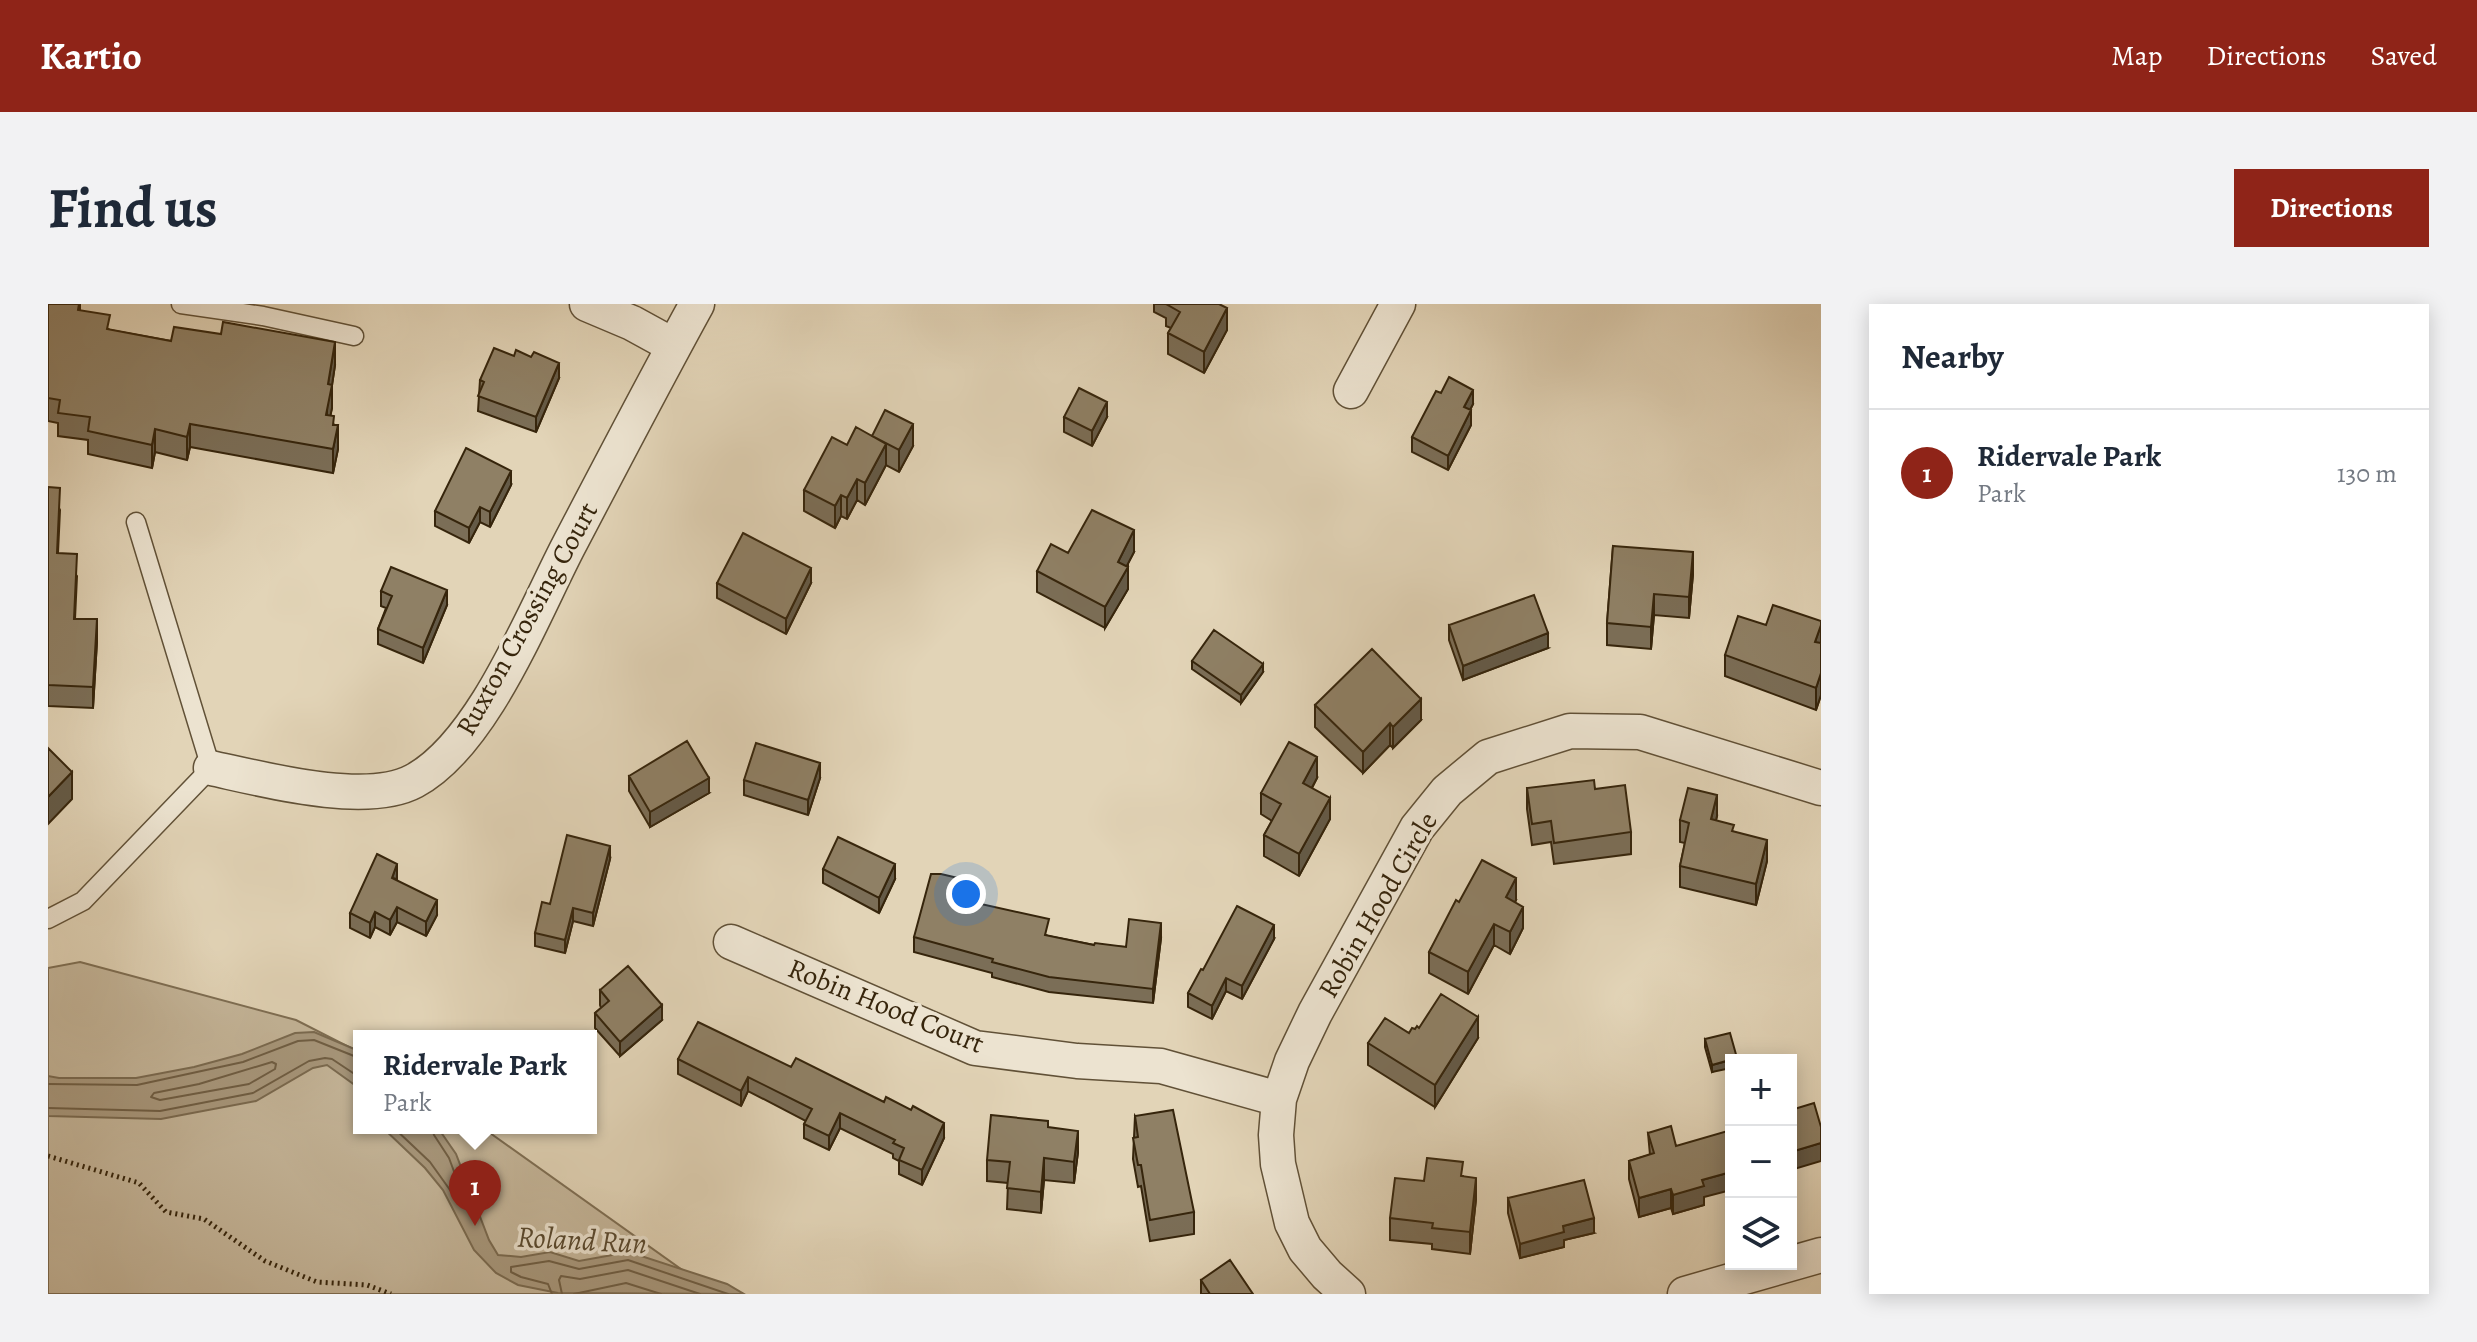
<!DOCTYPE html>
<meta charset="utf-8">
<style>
:root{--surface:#fff;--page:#f2f2f3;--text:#1f2937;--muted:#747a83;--line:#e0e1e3;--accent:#8f2418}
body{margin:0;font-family:Alegreya,serif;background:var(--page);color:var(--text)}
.controls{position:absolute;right:24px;bottom:24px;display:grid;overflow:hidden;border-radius:0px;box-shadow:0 4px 20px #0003}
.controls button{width:72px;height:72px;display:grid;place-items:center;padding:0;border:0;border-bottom:2px solid var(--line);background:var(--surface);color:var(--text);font:40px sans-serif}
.you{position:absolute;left:918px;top:590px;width:28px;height:28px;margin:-20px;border:6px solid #fff;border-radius:50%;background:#1a73e8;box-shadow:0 0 0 12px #1a73e833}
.badge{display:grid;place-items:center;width:52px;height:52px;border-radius:50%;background:var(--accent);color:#fff;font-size:26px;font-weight:700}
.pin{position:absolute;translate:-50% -66px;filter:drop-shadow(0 2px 4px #0008)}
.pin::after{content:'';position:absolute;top:42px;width:28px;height:24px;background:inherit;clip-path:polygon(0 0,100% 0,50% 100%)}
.popup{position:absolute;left:305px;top:726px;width:244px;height:104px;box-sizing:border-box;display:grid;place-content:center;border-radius:0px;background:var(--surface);filter:drop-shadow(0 2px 6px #0005);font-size:26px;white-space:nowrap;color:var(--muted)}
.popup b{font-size:30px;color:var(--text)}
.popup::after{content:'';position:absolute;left:50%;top:100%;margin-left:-16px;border:16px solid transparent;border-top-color:var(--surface)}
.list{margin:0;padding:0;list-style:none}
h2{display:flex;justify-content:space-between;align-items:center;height:104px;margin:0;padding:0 32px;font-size:34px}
h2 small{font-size:26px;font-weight:400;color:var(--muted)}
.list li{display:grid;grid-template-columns:52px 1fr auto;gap:24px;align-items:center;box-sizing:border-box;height:128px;padding:0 32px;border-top:2px solid var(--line)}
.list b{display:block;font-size:30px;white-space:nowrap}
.list p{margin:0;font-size:26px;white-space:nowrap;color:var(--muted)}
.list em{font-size:26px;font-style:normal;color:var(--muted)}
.icon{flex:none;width:44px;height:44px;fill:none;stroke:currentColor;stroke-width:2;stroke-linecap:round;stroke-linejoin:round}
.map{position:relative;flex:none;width:1773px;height:990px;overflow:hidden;border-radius:0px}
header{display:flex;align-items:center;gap:48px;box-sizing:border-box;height:112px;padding:0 40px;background:var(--accent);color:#fff}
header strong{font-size:38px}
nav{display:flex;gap:44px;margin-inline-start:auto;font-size:28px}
.intro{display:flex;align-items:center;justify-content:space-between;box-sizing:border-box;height:192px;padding:0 48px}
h1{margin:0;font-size:56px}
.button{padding:20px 36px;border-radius:0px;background:var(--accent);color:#fff;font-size:28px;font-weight:700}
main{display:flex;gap:48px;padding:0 48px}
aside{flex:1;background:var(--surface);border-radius:0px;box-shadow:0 4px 20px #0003}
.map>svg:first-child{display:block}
.green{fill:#c5b69a;stroke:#7e6e53;stroke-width:2}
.water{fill:#a8987d;stroke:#7a6a50;stroke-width:2}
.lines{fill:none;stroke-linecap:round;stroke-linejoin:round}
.shore{stroke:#6f5e44;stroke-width:2}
.lane-casing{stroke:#615137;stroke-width:21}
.street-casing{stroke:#615137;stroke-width:37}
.path{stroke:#36250c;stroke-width:5;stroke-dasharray:2 4;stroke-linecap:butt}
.lane{stroke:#ece3d0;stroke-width:18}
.street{stroke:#ece3d0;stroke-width:34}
.wall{fill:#7b6e57;stroke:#36250c;stroke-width:2}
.shaded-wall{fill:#645a47;stroke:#36250c;stroke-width:2}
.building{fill:#8f8065;stroke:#36250c;stroke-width:2}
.labels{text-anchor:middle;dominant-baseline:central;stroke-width:7;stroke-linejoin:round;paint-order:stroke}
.street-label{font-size:28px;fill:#36250c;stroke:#ece3d0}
.water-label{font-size:30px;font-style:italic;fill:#58482e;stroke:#ece3d0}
</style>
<header>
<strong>Kartio</strong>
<nav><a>Map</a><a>Directions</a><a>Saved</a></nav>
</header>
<div class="intro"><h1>Find us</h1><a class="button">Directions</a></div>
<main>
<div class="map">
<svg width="1773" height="990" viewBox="0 0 1773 990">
<rect width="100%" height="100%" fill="#e2d4b7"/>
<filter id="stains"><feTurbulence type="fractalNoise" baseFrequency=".0025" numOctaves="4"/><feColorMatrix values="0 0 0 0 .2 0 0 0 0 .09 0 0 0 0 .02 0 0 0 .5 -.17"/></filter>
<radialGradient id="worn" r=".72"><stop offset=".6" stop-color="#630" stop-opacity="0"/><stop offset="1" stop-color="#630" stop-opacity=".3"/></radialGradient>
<!-- green -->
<path class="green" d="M 32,658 L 248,716 L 311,748 L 311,824 L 435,824 L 668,990 L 0,990 L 0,664 Z"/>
<!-- water -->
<path class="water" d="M 266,728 L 311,747 L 311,784 L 279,761 L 265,764 L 208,797 L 139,810 L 113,815 L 0,812 L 0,772 L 11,774 L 88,774 L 146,763 L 194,750 L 247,729 Z
M 335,824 L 390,824 L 408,850 L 441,936 L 450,951 L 473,953 L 502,948 L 531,957 L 581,948 L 679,980 L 696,990 L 510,989 L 470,981 L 448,969 L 426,946 L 395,886 L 377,864 Z"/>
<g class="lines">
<!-- shore -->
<path class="shore" d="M 224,758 L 228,760 L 227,765 L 201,780 L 112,796 L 103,793 L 106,789 L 151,780 Z
M 0,780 L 89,781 L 195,758 L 250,737 L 266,736 L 311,754
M 0,804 L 112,807 L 138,802 L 205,789 L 261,757 L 277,754 L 284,755 L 311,773
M 346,824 L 382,858 L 407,893 L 412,894 L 414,889 L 401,854 L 386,831 L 384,824
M 504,990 L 500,980 L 473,973 L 463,968 L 463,963 L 501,957 L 531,965 L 580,956 L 680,990
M 514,990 L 511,976 L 513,972 L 532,975 L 580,966 L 652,990
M 526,990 L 578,979 L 613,990"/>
<!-- lane casing -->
<g class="lane-casing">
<path id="lane" d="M 133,0 L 215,12 L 306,32
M 0,615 L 35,597 L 163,464 L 88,218"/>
</g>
<!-- street casing -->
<g class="street-casing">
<path id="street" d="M 539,0 L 584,19 L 626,42
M 1303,87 L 1350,0
M 163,464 C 214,475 318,503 366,477 C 435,440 485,310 521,241 C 563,161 605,80 649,0
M 683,638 L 927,744 L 1029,757 L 1113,762 L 1231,795
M 1300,990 L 1279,971 L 1257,945 L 1244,919 L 1230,860 L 1228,831 L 1231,795 L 1244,757 L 1267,709 L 1369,524 L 1399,487 L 1440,453 L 1522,427 L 1592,428 L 1773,484
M 1637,990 L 1773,951"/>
</g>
<!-- path -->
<path class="path" d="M 0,852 L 91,879 L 118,908 L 156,915 L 217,957 L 269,978 L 319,981 L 343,990"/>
<!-- lane -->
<use href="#lane" class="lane"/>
<!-- street -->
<use href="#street" class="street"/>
</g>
<!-- wall -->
<path class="wall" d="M 0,0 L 32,0 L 32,6 L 62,26 L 123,37 L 287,61 L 284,81 L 284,104 L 282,112 L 286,121 L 290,145 L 285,169 L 142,143 L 139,156 L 107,148 L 104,164 L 40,150 L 40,136 L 10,132 L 10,119 L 0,117 Z
M 1106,0 L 1171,0 L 1179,26 L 1156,69 L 1120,50 L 1120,29 L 1123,24 L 1118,22 L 1118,14 L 1106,8 Z
M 511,74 L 488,128 L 430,107 L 432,76 Z
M 1393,89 L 1425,100 L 1422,106 L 1423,121 L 1400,166 L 1364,148 L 1364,133 Z
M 1016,113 L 1059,113 L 1044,142 L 1016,128 Z
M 824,132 L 865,142 L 851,168 L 838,161 L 817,201 L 809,196 L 799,215 L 793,212 L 787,224 L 756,207 L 756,186 L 799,141 Z
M 463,181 L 442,223 L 432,218 L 421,239 L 387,222 L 387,207 Z
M 0,183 L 12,206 L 10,249 L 29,272 L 27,315 L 49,337 L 45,404 L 0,402 Z
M 1565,242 L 1645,270 L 1641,314 L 1606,311 L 1603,345 L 1559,341 L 1559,319 Z
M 1086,248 L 1078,263 L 1080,285 L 1057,324 L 989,288 L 989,267 L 1020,249 Z
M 669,279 L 763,279 L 738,330 L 669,294 Z
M 333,287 L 399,301 L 375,359 L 330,340 L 330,325 L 338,304 L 333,302 Z
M 1773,317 L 1773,391 L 1768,406 L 1677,372 L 1677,351 L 1718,321 Z
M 1401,321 L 1500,344 L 1415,376 L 1401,336 Z
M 1144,357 L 1215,368 L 1193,399 L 1144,365 Z
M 1267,401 L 1373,416 L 1345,444 L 1342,441 L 1315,469 L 1267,423 Z
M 581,472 L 661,489 L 602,523 L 581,487 Z
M 772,474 L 760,511 L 696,491 L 696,476 Z
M 1269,474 L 1264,484 L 1282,515 L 1251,572 L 1216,552 L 1216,531 L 1224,517 L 1213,510 L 1213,489 Z
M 1479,484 L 1547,485 L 1583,528 L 1583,550 L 1506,560 L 1503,538 L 1484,541 L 1479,505 Z
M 1669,512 L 1668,516 L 1686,528 L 1719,557 L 1708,601 L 1632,583 L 1632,562 L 1637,539 L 1632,538 L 1632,516 Z
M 562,555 L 545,622 L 525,617 L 517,649 L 487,642 L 487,629 L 502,600 Z
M 775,565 L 847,575 L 831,609 L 775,579 Z
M 348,576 L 389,611 L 378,632 L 349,618 L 342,631 L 327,623 L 322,634 L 302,624 L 302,609 Z
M 910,584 L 927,599 L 1000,632 L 1046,641 L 1078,643 L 1113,634 L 1105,699 L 1001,688 L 944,673 L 944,669 L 866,648 L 866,633 Z
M 1468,596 L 1467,598 L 1475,624 L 1462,650 L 1446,641 L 1420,690 L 1381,669 L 1381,648 L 1411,598 Z
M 1226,635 L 1194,695 L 1178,687 L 1164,715 L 1140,703 L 1140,689 L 1155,666 Z
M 552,686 L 614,716 L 572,752 L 547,724 L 547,709 L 553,704 L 552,701 Z
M 1371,724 L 1430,734 L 1387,803 L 1320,761 L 1320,739 L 1361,729 Z
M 1657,735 L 1689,756 L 1664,768 L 1657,743 Z
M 630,755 L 743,763 L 896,834 L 874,881 L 851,870 L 851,857 L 845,854 L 845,850 L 792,824 L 781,846 L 756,834 L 756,820 L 758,817 L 700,787 L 693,802 L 630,770 Z
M 1087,812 L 1146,908 L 1146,930 L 1102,937 L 1093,882 L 1090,883 L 1085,855 Z
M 1000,824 L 1030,848 L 1026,879 L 996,876 L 993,909 L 959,905 L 960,879 L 939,877 L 939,856 Z
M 1600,829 L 1628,842 L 1656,893 L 1656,901 L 1625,910 L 1623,904 L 1591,913 L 1581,875 L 1581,857 L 1602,851 Z
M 1415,872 L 1428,895 L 1422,950 L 1384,945 L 1384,940 L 1342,936 L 1342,914 L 1376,877 Z
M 1460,894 L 1546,929 L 1516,936 L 1516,943 L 1472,954 L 1460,909 Z
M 1153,976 L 1205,990 L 1153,990 Z"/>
<!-- shaded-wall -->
<path class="shaded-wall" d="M 1179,4 L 1179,26 L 1156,69 L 1156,48 Z
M 287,38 L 287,61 L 284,81 L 284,104 L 278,134 L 280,80 Z
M 511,59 L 511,74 L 488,128 L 488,113 Z
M 1425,86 L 1425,100 L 1416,117 L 1416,103 Z
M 1059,98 L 1059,113 L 1044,142 L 1044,127 Z
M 1423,106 L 1423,121 L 1400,166 L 1400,152 Z
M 142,120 L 142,143 L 139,156 L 139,133 Z
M 865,120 L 865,142 L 851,168 L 851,146 Z
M 290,121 L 290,145 L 285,169 L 285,145 Z
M 107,125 L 107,148 L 104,164 L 104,141 Z
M 838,140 L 838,161 L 817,201 L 817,179 Z
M 463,167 L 463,181 L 442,223 L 442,208 Z
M 809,175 L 809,196 L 799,215 L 799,194 Z
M 793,191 L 793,212 L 787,224 L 787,202 Z
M 432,203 L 432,218 L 421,239 L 421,224 Z
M 1086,226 L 1086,248 L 1070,279 L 1070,258 Z
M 1645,248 L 1645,270 L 1641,314 L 1641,293 Z
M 1080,263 L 1080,285 L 1057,324 L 1057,303 Z
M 763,264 L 763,279 L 738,330 L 738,315 Z
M 399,286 L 399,301 L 375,359 L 375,344 Z
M 1606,290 L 1606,311 L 1603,345 L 1603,323 Z
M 49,315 L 49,337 L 45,404 L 45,383 Z
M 1773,321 L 1773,342 L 1767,338 Z
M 1500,329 L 1500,344 L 1415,376 L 1415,362 Z
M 1215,360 L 1215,368 L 1193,399 L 1193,391 Z
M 1773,369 L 1773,391 L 1768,406 L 1768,384 Z
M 1373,395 L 1373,416 L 1345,444 L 1345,423 Z
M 1342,419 L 1342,441 L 1315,469 L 1315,448 Z
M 1269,453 L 1269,474 L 1255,500 L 1255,479 Z
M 772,459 L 772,474 L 760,511 L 760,496 Z
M 24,468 L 24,495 L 0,520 L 0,493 Z
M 661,474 L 661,489 L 602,523 L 602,508 Z
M 1669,491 L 1669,512 L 1663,537 L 1663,515 Z
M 1282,494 L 1282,515 L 1251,572 L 1251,550 Z
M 1719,536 L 1719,557 L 1708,601 L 1708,580 Z
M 562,542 L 562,555 L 545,622 L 545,609 Z
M 349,560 L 349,575 L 344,574 Z
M 847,560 L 847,575 L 831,609 L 831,594 Z
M 1468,574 L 1468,596 L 1458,615 L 1458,593 Z
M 389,596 L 389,611 L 378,632 L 378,618 Z
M 349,603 L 349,618 L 342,631 L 342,616 Z
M 1475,603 L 1475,624 L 1462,650 L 1462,628 Z
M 525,604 L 525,617 L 517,649 L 517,636 Z
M 327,608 L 327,623 L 322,634 L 322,619 Z
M 1113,619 L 1113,634 L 1105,699 L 1105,685 Z
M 1446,620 L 1446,641 L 1420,690 L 1420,668 Z
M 1226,621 L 1226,635 L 1194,695 L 1194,682 Z
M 1178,674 L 1178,687 L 1164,715 L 1164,702 Z
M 614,701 L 614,716 L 572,752 L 572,738 Z
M 1430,713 L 1430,734 L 1387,803 L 1387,781 Z
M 1683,756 L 1683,764 L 1664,768 L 1664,761 Z
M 700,773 L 700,787 L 693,802 L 693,787 Z
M 792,809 L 792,824 L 781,846 L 781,832 Z
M 896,819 L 896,834 L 874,881 L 874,866 Z
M 1030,827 L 1030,848 L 1026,879 L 1026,858 Z
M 1773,839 L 1773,857 L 1743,866 L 1743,848 Z
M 996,854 L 996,876 L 993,909 L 993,888 Z
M 1683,868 L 1683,886 L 1656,893 L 1656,901 L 1625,910 L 1625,891 L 1654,876 Z
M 1428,874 L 1428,895 L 1422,950 L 1422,928 Z
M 1623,885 L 1623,904 L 1591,913 L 1591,894 Z
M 1546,914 L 1546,929 L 1516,936 L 1516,943 L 1472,954 L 1472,940 L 1515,922 Z"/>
<!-- building -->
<path class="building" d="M 0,0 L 31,0 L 30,6 L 62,11 L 59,25 L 123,37 L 126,23 L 173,30 L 175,18 L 287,38 L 280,80 L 284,81 L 278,111 L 286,112 L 285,121 L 290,121 L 285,145 L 142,120 L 139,133 L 107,125 L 104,141 L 40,127 L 42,113 L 10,109 L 12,96 L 0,94 Z
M 1118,0 L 1171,0 L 1179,4 L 1156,48 L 1120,29 L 1132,8 Z
M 446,44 L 466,52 L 468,46 L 483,53 L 486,48 L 511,59 L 488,113 L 430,92 L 436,78 L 432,76 Z
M 1401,73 L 1425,86 L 1416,103 L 1423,106 L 1400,152 L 1364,133 L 1388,87 L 1393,89 Z
M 1031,84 L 1059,98 L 1044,127 L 1016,113 Z
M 837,106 L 865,120 L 851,146 L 824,132 Z
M 808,123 L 838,140 L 817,179 L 809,175 L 799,194 L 793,191 L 787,202 L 756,186 L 784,133 L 799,141 Z
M 418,144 L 463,167 L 442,208 L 432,203 L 421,224 L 387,207 Z
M 0,183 L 12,184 L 9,249 L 29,250 L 26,315 L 49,315 L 45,383 L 0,381 Z
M 1044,206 L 1086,226 L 1070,258 L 1080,263 L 1057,303 L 989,267 L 1003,240 L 1020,249 Z
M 695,229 L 763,264 L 738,315 L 669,279 Z
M 1565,242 L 1645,248 L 1641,293 L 1606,290 L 1603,323 L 1559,319 Z
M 343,263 L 399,286 L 375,344 L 330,325 L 344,292 L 333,287 Z
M 1486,291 L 1500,329 L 1415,362 L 1401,321 Z
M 1725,301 L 1773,317 L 1773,321 L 1767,338 L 1773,339 L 1773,369 L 1768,384 L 1677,351 L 1690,312 L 1718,321 Z
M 1166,326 L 1215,360 L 1193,391 L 1144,357 Z
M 1324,345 L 1373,395 L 1345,423 L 1342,419 L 1315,448 L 1267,401 Z
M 639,437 L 661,474 L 602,508 L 581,472 Z
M 1241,438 L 1269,453 L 1255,479 L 1282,494 L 1251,550 L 1216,531 L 1233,500 L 1213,489 Z
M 708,439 L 772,459 L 760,496 L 696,476 Z
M 0,444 L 24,468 L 0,493 Z
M 1546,476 L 1547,485 L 1577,481 L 1583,528 L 1506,539 L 1503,517 L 1484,520 L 1479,484 Z
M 1640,484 L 1669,491 L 1663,515 L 1686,521 L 1684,527 L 1719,536 L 1708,580 L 1632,562 L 1641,519 L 1632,516 Z
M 519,531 L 562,542 L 545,609 L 525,604 L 517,636 L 487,629 L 494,598 L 502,600 Z
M 790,533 L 847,560 L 831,594 L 775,565 Z
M 329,550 L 349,560 L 344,574 L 389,596 L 378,618 L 349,603 L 342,616 L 327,608 L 322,619 L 302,609 Z
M 1434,556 L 1468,574 L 1458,593 L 1475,603 L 1462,628 L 1446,620 L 1420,668 L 1381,648 L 1408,596 L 1411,598 Z
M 883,570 L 893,570 L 910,574 L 907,583 L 927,588 L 924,598 L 1001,615 L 997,631 L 1046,641 L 1047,639 L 1078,643 L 1081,615 L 1113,619 L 1105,685 L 1001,673 L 944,658 L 945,655 L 866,633 Z
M 1189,602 L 1226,621 L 1194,682 L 1178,674 L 1164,702 L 1140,689 L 1153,665 L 1155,666 Z
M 580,662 L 614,701 L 572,738 L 547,709 L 561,697 L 552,686 Z
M 1393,690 L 1430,713 L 1387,781 L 1320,739 L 1337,714 L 1361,729 L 1364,724 L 1367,725 L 1369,722 L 1371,724 Z
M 650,718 L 743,763 L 748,754 L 836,798 L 838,793 L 863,806 L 865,802 L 896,819 L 874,866 L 851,856 L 856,844 L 845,839 L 847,836 L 792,809 L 781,832 L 756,820 L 764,805 L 700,773 L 693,787 L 630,755 Z
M 1682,729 L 1689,754 L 1664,761 L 1657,735 Z
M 1766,799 L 1773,823 L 1773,839 L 1743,848 L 1743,806 Z
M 1125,806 L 1146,908 L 1102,916 L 1093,861 L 1090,861 L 1085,834 L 1090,833 L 1087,812 Z
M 943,811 L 1000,817 L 1000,823 L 1030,827 L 1026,858 L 996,854 L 993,888 L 959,884 L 962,858 L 939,856 Z
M 1623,822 L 1628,842 L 1683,826 L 1683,868 L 1654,876 L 1656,882 L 1625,891 L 1623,885 L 1591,894 L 1581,857 L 1606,849 L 1600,829 Z
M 1379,854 L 1415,858 L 1413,872 L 1428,874 L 1422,928 L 1384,924 L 1385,919 L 1342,914 L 1347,874 L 1376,877 Z
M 1536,876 L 1546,914 L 1515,922 L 1516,928 L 1472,940 L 1460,894 Z
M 1182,956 L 1205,990 L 1162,990 L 1153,976 Z"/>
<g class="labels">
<!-- street labels -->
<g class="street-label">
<text transform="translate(479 315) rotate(-61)">Ruxton Crossing Court</text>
<text transform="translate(1330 601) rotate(-60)">Robin Hood Circle</text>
<text transform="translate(838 702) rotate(22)">Robin Hood Court</text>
</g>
<!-- water labels -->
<g class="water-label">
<text transform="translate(534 936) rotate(3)">Roland Run</text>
</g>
</g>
<rect width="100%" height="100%" filter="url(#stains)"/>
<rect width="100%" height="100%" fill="url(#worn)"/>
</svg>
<div class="controls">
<button>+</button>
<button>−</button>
<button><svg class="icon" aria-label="layers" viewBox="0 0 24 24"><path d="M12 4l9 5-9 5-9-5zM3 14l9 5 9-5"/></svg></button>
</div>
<div class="you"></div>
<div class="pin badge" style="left:427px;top:922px">1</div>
<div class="popup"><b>Ridervale Park</b>Park</div>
</div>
<aside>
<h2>Nearby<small></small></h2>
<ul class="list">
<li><span class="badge">1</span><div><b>Ridervale Park</b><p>Park</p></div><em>130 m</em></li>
</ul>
</aside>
</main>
